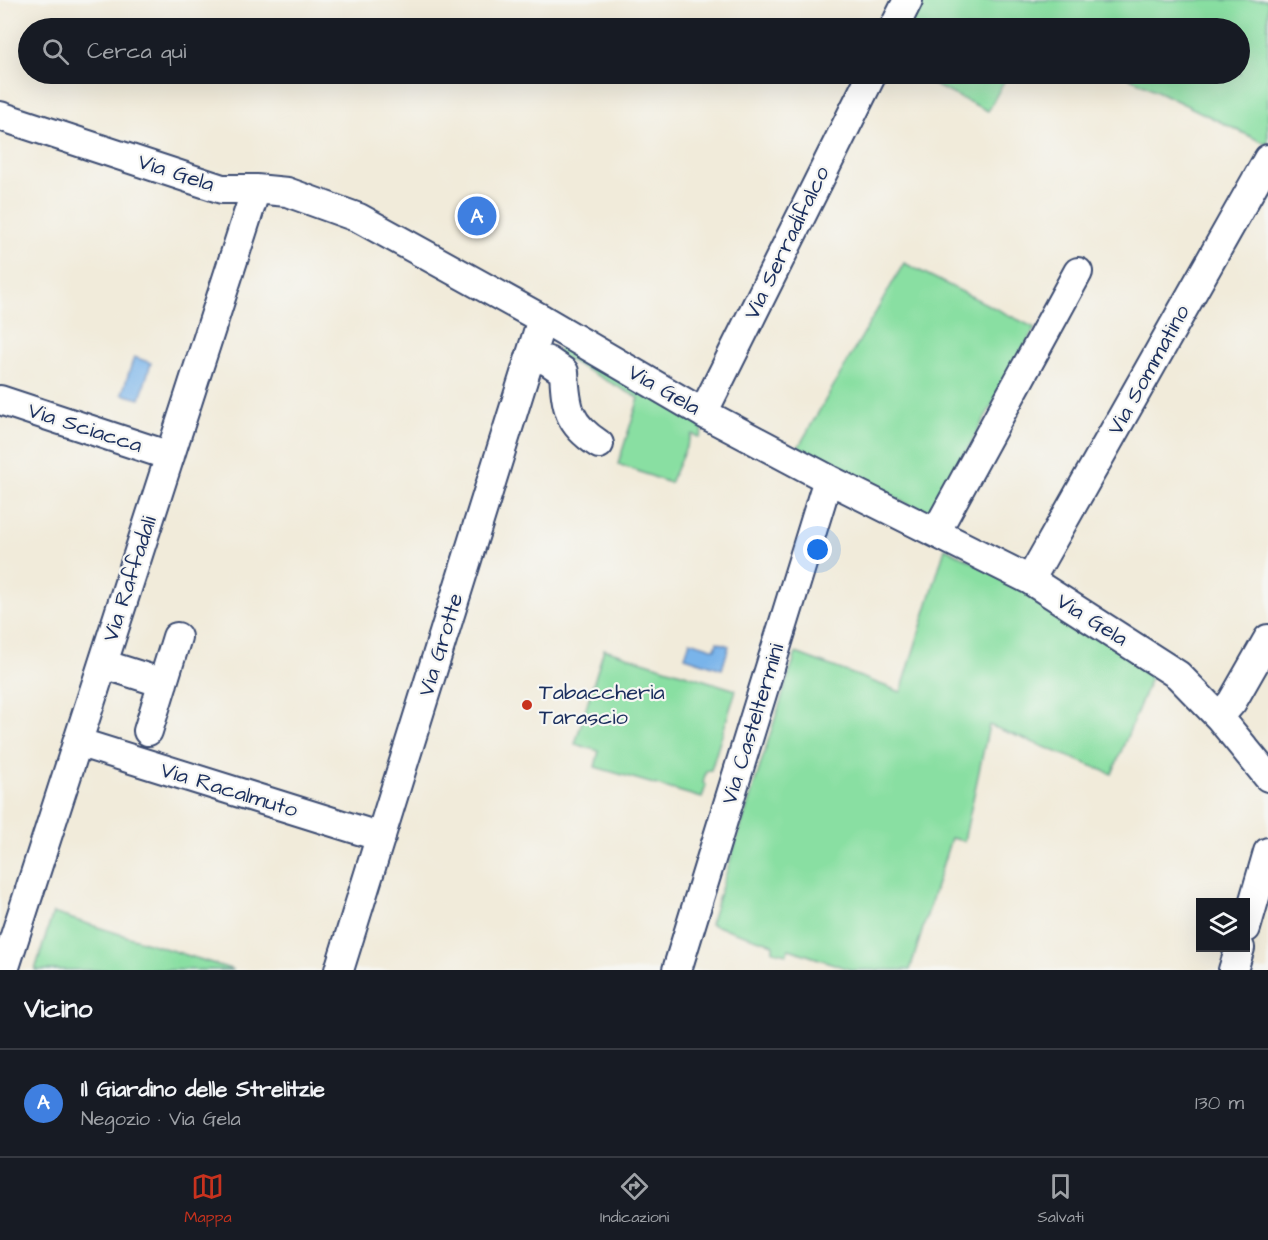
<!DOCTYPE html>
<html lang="it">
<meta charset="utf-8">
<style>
:root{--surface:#171b24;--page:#242831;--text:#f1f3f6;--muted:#9ea1a6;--line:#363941;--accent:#c8321e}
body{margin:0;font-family:"Architects Daughter",sans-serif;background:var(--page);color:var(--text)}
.controls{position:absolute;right:18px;bottom:18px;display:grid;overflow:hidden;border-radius:0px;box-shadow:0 6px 24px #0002}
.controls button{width:54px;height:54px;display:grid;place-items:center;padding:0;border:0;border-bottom:2px solid var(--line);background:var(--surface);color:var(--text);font:30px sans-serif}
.you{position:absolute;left:818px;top:550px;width:21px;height:21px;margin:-15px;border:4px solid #fff;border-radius:50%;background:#1a73e8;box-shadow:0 0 0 9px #1a73e833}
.badge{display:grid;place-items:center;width:39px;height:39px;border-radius:50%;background:var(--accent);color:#fff;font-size:20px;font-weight:700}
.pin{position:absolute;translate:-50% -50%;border:3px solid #fff;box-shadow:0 2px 6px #0006}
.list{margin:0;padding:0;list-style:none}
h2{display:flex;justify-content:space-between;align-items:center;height:78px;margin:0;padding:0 24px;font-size:26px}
h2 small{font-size:20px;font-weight:400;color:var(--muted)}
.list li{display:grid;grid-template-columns:39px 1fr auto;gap:18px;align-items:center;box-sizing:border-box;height:108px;padding:0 24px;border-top:2px solid var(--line)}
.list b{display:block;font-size:22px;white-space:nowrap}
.list p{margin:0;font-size:20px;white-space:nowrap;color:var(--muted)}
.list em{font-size:20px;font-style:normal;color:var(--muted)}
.icon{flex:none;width:33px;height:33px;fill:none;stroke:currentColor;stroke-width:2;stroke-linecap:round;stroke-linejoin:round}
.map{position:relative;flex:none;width:1268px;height:970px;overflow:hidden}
.search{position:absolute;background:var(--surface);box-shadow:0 6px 24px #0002;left:18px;right:18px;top:18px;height:66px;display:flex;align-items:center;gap:15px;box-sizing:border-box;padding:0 21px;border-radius:33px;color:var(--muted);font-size:22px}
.sheet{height:186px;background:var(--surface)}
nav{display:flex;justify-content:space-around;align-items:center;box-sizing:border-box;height:84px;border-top:2px solid var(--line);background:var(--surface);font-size:16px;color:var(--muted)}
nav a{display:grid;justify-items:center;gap:3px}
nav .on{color:var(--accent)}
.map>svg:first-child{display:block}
.green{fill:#89dfa2;stroke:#528780;stroke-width:1.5}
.water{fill:#79b4ea;stroke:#4a72a4;stroke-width:1.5}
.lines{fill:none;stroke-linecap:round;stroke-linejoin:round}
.minor-casing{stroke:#3b4b71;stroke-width:32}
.minor{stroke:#fff;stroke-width:28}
.poi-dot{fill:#c8321e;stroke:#f6f6f2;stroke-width:2}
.labels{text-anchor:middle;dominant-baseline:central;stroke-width:4.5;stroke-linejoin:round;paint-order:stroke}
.street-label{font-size:22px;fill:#1b2f5e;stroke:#f6f6f2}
.poi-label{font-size:22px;fill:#1b2f5e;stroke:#f6f6f2;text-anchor:start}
</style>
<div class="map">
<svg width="1268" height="970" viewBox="0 0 1268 970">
<rect width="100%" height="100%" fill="#f6f6f2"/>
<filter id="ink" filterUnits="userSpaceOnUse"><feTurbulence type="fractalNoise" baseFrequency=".0167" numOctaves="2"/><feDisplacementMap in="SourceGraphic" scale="12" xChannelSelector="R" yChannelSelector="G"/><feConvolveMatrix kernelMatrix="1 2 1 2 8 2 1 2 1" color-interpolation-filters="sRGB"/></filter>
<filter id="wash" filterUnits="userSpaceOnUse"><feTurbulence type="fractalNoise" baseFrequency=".008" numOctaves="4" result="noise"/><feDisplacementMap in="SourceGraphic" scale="24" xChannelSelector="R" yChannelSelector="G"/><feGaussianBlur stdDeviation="1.35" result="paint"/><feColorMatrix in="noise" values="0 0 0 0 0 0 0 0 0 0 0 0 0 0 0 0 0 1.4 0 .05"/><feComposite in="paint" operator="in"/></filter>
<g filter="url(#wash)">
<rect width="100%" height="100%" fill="#f1ebda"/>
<!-- green -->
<path class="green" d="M 915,0 L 1268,0 L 1268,145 L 1122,74 L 1240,74 L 1240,28 L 903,28 Z
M 911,74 L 1008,74 L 988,111 Z
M 904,263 L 1035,328 L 930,516 L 798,448 Z
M 561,342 L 705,424 L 700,438 L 692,434 L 670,483 L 618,464 L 639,398 L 557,354 Z
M 945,548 L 1018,585 L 1154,670 L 1112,774 L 989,725 L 964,841 L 951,838 L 910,970 L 852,970 L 789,949 L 786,954 L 773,951 L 773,944 L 710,924 L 796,653 L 901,692 Z
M 604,649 L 736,690 L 711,770 L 706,771 L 703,783 L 706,785 L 702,798 L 595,767 L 599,751 L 575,744 Z
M 53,913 L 234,970 L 35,970 Z"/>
<!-- water -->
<path class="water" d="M 134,357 L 151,363 L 140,399 L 122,394 Z
M 690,641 L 715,649 L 717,642 L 729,646 L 722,669 L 685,657 Z"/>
</g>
<g filter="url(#ink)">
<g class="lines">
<!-- minor casing -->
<g class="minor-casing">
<path id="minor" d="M 894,28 L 908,0
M 0,116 L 222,189 L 256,189 L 287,192 L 359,218 L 542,319 L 703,413 L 828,479 L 1030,580 L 1178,675 L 1219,717 L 1268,777
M 531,355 L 548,361 L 564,372 C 566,408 568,424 599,444
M 0,400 L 170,456
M 703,413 L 872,74
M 936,532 L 1078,272
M 1030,580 L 1268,159
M 103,664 L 163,683
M 1219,717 L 1232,702 L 1268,639
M 148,731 L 177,637
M 77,742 L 381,837
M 1246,928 L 1268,852
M 4,970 L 256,189
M 339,970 L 542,319
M 677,970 L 828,479
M 1233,970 L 1240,948"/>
</g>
<!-- minor -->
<use href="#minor" class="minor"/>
</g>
</g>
<!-- markers -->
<circle class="poi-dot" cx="527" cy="705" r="6"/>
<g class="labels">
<!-- street labels -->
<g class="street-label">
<text transform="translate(176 173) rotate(18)">Via Gela</text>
<text transform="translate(787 243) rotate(-64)">Via Serradifalco</text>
<text transform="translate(1149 370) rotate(-61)">Via Sommatino</text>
<text transform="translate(664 390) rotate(30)">Via Gela</text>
<text transform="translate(85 428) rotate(18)">Via Sciacca</text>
<text transform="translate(130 579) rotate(-72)">Via Raffadali</text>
<text transform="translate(1092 620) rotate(32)">Via Gela</text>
<text transform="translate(441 645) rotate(-73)">Via Grotte</text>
<text transform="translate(753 724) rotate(-73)">Via Casteltermini</text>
<text transform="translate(229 790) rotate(17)">Via Racalmuto</text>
</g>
<!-- poi labels -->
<g class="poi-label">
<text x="539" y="692">Tabaccheria<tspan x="539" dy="25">Tarascio</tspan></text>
</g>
</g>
</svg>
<div class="controls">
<button><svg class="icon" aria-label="layers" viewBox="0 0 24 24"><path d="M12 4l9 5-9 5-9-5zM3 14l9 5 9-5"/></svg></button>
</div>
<div class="you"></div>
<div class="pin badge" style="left:477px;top:216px;background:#3f7fe0">A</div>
<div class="search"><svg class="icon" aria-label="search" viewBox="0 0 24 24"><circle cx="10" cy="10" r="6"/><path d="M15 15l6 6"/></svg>Cerca qui</div>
</div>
<section class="sheet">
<h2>Vicino<small></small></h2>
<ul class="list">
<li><span class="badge" style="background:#3f7fe0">A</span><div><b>Il Giardino delle Strelitzie</b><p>Negozio · Via Gela</p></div><em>130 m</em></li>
</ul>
</section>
<nav>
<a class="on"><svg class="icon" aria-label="map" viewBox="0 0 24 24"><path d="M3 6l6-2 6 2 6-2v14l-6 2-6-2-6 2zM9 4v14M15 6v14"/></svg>Mappa</a>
<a><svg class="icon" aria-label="directions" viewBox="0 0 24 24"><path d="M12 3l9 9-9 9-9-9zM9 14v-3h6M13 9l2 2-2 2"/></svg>Indicazioni</a>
<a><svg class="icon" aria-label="saved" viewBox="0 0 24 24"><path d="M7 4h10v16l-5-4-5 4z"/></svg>Salvati</a>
</nav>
